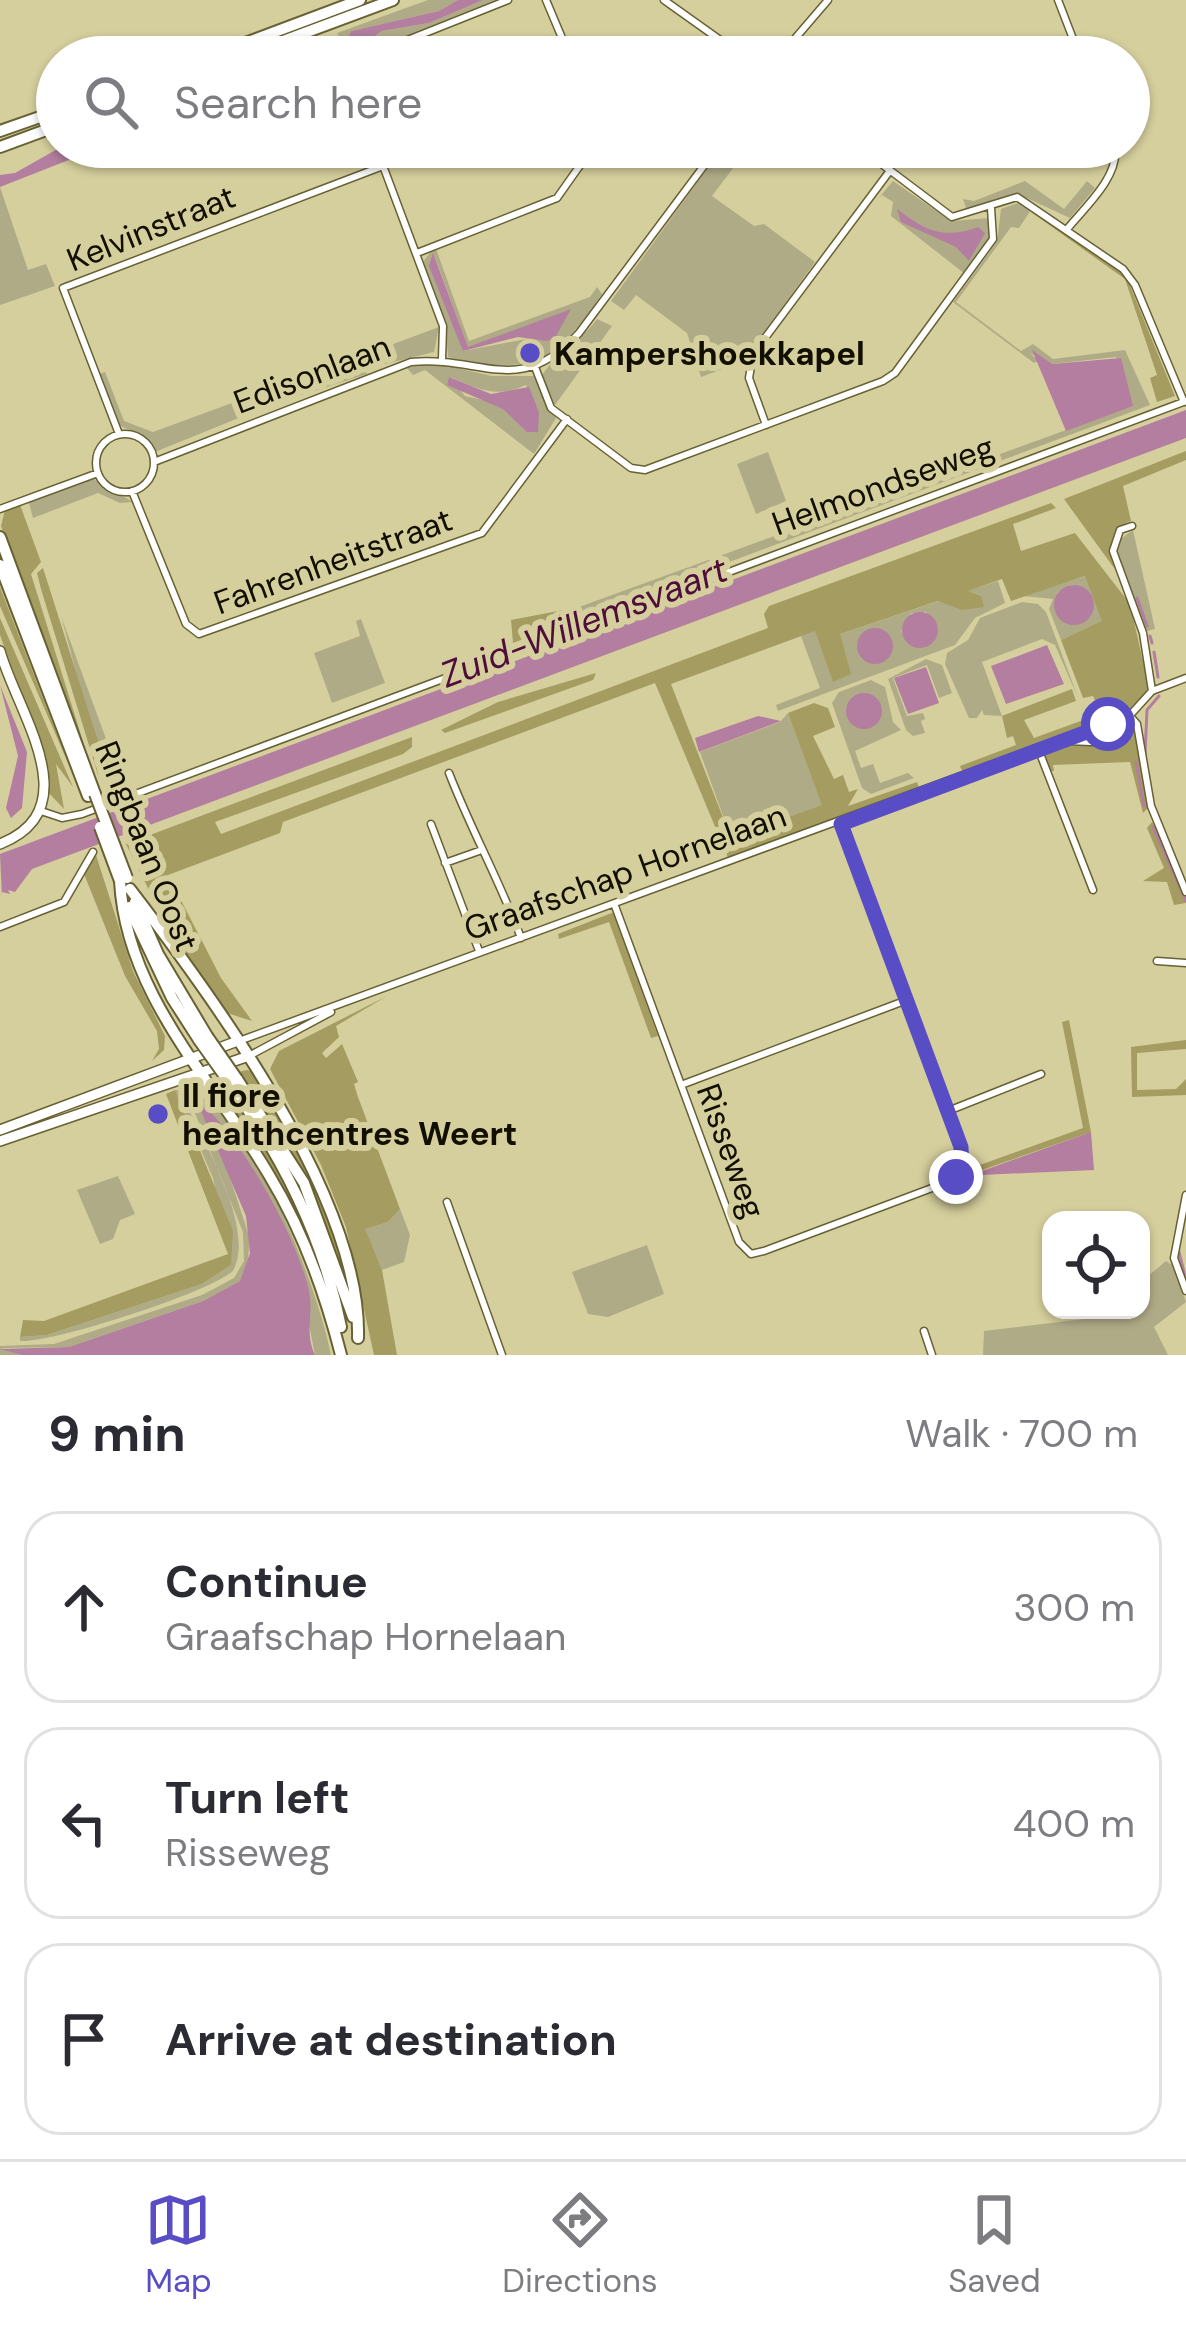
<!DOCTYPE html>
<meta charset="utf-8">
<style>
:root{--surface:#fff;--page:#f2f2f3;--text:#2b2b33;--muted:#7c7c81;--line:#e1e1e2;--accent:#584dc5}
body{margin:0;font-family:"DM Sans",sans-serif;background:var(--page);color:var(--text)}
.controls{position:absolute;right:36px;bottom:36px;display:grid;overflow:hidden;border-radius:24px;box-shadow:0 3px 9px #0004}
.controls button{width:108px;height:108px;display:grid;place-items:center;padding:0;border:0;border-bottom:3px solid var(--line);background:var(--surface);color:var(--text);font:60px sans-serif}
.stop{position:absolute;width:36px;height:36px;margin:-27px;border:9px solid #584dc5;border-radius:50%;background:#fff}
.stop.end{background:#584dc5;border-color:#fff;box-shadow:0 3px 12px #0008}
.list{margin:0;padding:0;list-style:none}
h2{display:flex;justify-content:space-between;align-items:center;height:156px;margin:0;padding:0 48px;font-size:51px}
h2 small{font-size:39px;font-weight:400;color:var(--muted)}
.list li{display:grid;grid-template-columns:78px 1fr auto;gap:36px;align-items:center;box-sizing:border-box;height:192px;margin:0 24px 24px;padding:0 24px;border:3px solid var(--line);border-radius:36px}
.list b{display:block;font-size:45px;white-space:nowrap}
.list p{margin:0;font-size:39px;white-space:nowrap;color:var(--muted)}
.list em{font-size:39px;font-style:normal;color:var(--muted)}
.icon{flex:none;width:66px;height:66px;fill:none;stroke:currentColor;stroke-width:2;stroke-linecap:round;stroke-linejoin:round}
.map{position:relative;flex:none;width:1186px;height:1355px;overflow:hidden}
.search{position:absolute;background:var(--surface);box-shadow:0 3px 9px #0004;left:36px;right:36px;top:36px;height:132px;display:flex;align-items:center;gap:30px;box-sizing:border-box;padding:0 42px;border-radius:66px;color:var(--muted);font-size:45px}
.sheet{height:804px;background:var(--surface)}
nav{display:flex;justify-content:space-around;align-items:center;box-sizing:border-box;height:168px;border-top:3px solid var(--line);background:var(--surface);font-size:33px;color:var(--muted)}
nav a{display:grid;justify-items:center;gap:6px}
nav .on{color:var(--accent)}
.map>svg:first-child{display:block}
.green{fill:#b0ab87;fill-rule:evenodd}
.forest{fill:#a49c60}
.water{fill:#b37e9f}
.lines{fill:none;stroke-linecap:round;stroke-linejoin:round}
.stream{stroke:#b37e9f;stroke-width:3}
.street-casing{stroke:#676133;stroke-width:9}
.secondary-casing{stroke:#676133;stroke-width:12}
.primary-casing{stroke:#676133;stroke-width:14}
.street{stroke:#fff;stroke-width:6}
.secondary{stroke:#fff;stroke-width:9}
.primary{stroke:#fff;stroke-width:10}
.primary-bridge-casing{stroke:#676133;stroke-width:14;stroke-linecap:butt}
.primary-bridge{stroke:#fff;stroke-width:10}
.route{stroke:#584dc5;stroke-width:15}
.poi-dot{fill:#584dc5;stroke:#d5cf9d;stroke-width:4.5}
.labels{text-anchor:middle;dominant-baseline:central;stroke-width:12;stroke-linejoin:round;paint-order:stroke}
.street-label{font-size:33px;fill:#120f01;stroke:#d5cf9d}
.poi-label{font-size:33px;font-weight:bold;fill:#120f01;stroke:#d5cf9d;text-anchor:start}
.water-label{font-size:36px;font-style:italic;fill:#4f0d3c;stroke:#d5cf9d}
</style>
<div class="map">
<svg width="1186" height="1355" viewBox="0 0 1186 1355">
<rect width="100%" height="100%" fill="#d5cf9d"/>
<!-- green -->
<path class="green" d="M 428,0 L 458,0 L 439,11 L 351,31 L 349,48 L 366,45 L 382,31 L 429,23 L 483,0 L 504,0 L 351,57 L 337,33 Z
M 723,147 L 734,147 L 725,158 L 731,161 L 742,147 L 749,147 L 712,196 L 754,226 L 764,224 L 815,262 L 744,361 L 701,377 L 687,333 L 636,295 L 624,310 L 611,301 Z
M 893,181 L 951,221 L 990,218 L 993,234 L 965,274 L 891,216 L 893,202 L 882,195 L 878,199 Z
M 1025,181 L 1064,209 L 1087,181 L 1095,188 L 1070,218 L 1016,193 L 967,211 L 963,199 L 974,201 Z
M 0,187 L 28,270 L 46,264 L 55,286 L 0,305 Z
M 1018,203 L 1033,207 L 1019,228 L 1011,227 L 956,302 L 1021,351 L 1033,344 L 1053,359 L 1125,350 L 1150,405 L 584,616 L 579,607 L 1132,406 L 1116,357 L 1051,364 L 1030,353 L 1039,361 L 1034,363 L 953,302 L 997,242 L 1001,209 Z
M 435,246 L 469,341 L 590,297 L 597,287 L 602,294 C 556,362 530,377 448,357 L 445,320 L 423,262 ZM 434,254 L 468,348 L 569,310 L 531,338 L 463,351 Z
M 597,319 L 612,326 L 555,405 L 542,376 C 551,358 583,339 597,319 Z
M 439,327 L 434,352 L 373,367 L 369,353 Z
M 364,355 L 367,374 L 301,395 L 295,380 Z
M 430,362 L 492,376 L 534,376 L 556,418 L 534,454 L 425,370 L 413,375 L 407,368 ZM 450,377 C 479,389 496,399 526,385 L 539,412 L 465,396 Z
M 105,372 L 124,421 L 153,432 L 240,400 L 246,415 L 155,452 L 143,437 L 119,425 L 99,374 Z
M 768,452 L 786,501 L 756,514 L 737,464 Z
M 90,477 L 133,502 L 120,503 L 98,493 L 33,518 L 28,499 Z
M 1133,530 L 1155,629 L 1147,631 L 1117,555 L 1118,541 Z
M 1086,576 L 1103,621 L 1061,640 L 1049,609 L 1053,599 L 1023,596 ZM 1071,585 L 1086,589 L 1094,602 L 1090,617 L 1075,625 L 1062,620 L 1054,606 L 1058,592 Z
M 998,581 L 1005,603 L 975,618 L 955,645 L 778,711 L 776,705 L 820,688 L 801,636 L 815,630 L 833,681 L 840,634 L 939,601 L 961,610 L 981,596 L 967,591 ZM 926,612 L 938,629 L 934,642 L 924,648 L 901,632 L 911,613 Z
M 1022,602 L 1038,604 L 1046,612 L 1079,700 L 1055,645 L 1042,639 L 982,662 L 1002,716 L 984,715 L 982,710 L 977,718 L 969,718 L 945,664 L 947,653 L 968,640 L 980,618 Z
M 61,616 L 124,788 L 96,747 Z
M 361,619 L 385,683 L 332,703 L 314,653 L 360,636 L 356,621 Z
M 926,659 L 942,665 L 952,693 L 939,698 L 927,665 L 893,678 L 907,716 L 923,713 L 925,719 L 921,721 L 925,733 L 913,736 L 906,730 L 888,679 Z
M 871,680 L 885,687 L 893,722 L 901,730 L 855,751 L 861,768 L 873,764 L 880,783 L 908,773 L 914,778 L 871,794 L 862,788 L 832,703 L 839,692 Z
M 788,713 L 823,805 L 731,838 L 700,752 L 780,722 Z
M 175,1090 L 194,1091 L 181,1093 C 200,1136 257,1227 233,1271 C 208,1293 53,1343 20,1341 L 20,1337 L 47,1335 L 202,1284 L 231,1265 L 213,1178 Z
M 200,1095 C 259,1136 317,1285 331,1355 L 315,1355 L 296,1258 L 226,1132 L 221,1150 L 250,1239 L 247,1268 L 240,1281 L 203,1301 L 69,1347 L 1,1348 L 22,1355 L 0,1355 L 0,1346 L 54,1344 L 202,1295 L 234,1278 L 244,1261 L 243,1232 L 190,1101 Z
M 118,1176 L 135,1214 L 120,1220 L 113,1239 L 100,1244 L 77,1190 Z
M 400,1209 L 410,1235 L 404,1262 L 382,1270 L 364,1229 L 388,1222 Z
M 647,1245 L 664,1294 L 608,1317 L 588,1314 L 572,1272 Z
M 1166,1261 L 1174,1266 L 1186,1302 L 1154,1327 L 1168,1355 L 983,1355 L 984,1331 L 1100,1317 L 1109,1310 L 1141,1310 L 1141,1282 Z"/>
<!-- forest -->
<path class="forest" d="M 1033,207 L 1126,276 L 1175,396 L 1157,402 L 1150,378 L 1157,375 L 1125,279 L 1031,212 Z
M 1186,451 L 1186,460 L 1123,486 L 1131,521 C 1108,529 1110,547 1114,568 L 1064,499 Z
M 19,502 L 41,562 L 31,574 L 90,764 L 1,526 L 5,510 Z
M 1051,503 L 1056,508 L 1013,524 L 1021,551 L 1075,533 L 1130,604 L 1149,688 L 1130,713 L 1101,723 L 1094,718 L 1101,714 L 1093,696 L 1083,698 L 1061,640 L 1102,621 L 1085,576 L 1011,601 L 1002,579 L 968,591 L 981,596 L 984,607 L 961,610 L 938,601 L 840,634 L 851,674 L 833,682 L 815,631 L 671,684 L 731,838 L 822,805 L 788,713 L 814,703 L 828,708 L 835,727 L 813,736 L 834,779 L 843,775 L 849,792 L 858,789 L 848,806 L 917,782 L 919,788 L 729,860 L 655,683 L 283,822 L 280,833 L 168,875 L 221,978 L 252,1021 L 224,1012 L 168,928 L 126,844 L 412,737 L 412,747 L 403,754 L 215,822 L 221,834 L 768,628 L 764,614 L 769,606 Z
M 43,568 L 98,741 L 92,747 L 99,778 L 41,589 L 37,573 Z
M 0,587 L 68,763 L 0,606 Z
M 579,607 L 584,616 L 513,643 L 511,620 Z
M 0,618 L 73,787 L 56,764 L 64,809 L 48,792 L 49,770 L 0,635 Z
M 596,673 L 593,680 L 445,733 L 441,730 L 498,702 Z
M 1072,689 L 1076,701 L 1024,720 L 1034,738 L 1086,719 L 1088,727 L 962,771 L 960,766 L 1016,745 L 1013,736 L 1007,738 L 1002,716 Z
M 1128,721 L 1138,735 L 1149,807 L 1143,813 L 1130,762 L 1053,765 L 1054,771 L 1049,771 L 1045,754 L 1070,744 L 1114,745 L 1115,725 Z
M 1152,822 L 1157,830 L 1186,903 L 1174,905 L 1167,882 L 1143,881 L 1164,868 L 1147,828 Z
M 96,855 L 133,971 L 165,1036 L 164,1050 L 152,1061 L 159,1049 L 157,1031 L 125,976 L 82,869 Z
M 614,912 L 658,1036 L 651,1038 L 609,922 L 559,939 L 558,934 Z
M 387,996 L 336,1026 L 339,1037 L 322,1053 L 326,1058 L 342,1044 L 358,1082 L 354,1084 L 358,1097 L 400,1209 L 388,1222 L 365,1229 L 382,1270 L 397,1355 L 374,1355 L 346,1227 L 321,1165 L 270,1069 L 279,1051 Z
M 1069,1020 L 1091,1132 L 979,1171 L 977,1166 L 1083,1128 L 1062,1022 Z
M 1186,1040 L 1186,1049 L 1137,1053 L 1137,1090 L 1176,1089 L 1186,1079 L 1186,1095 L 1132,1097 L 1131,1047 Z
M 247,1070 L 254,1072 C 299,1151 341,1224 354,1315 L 313,1200 L 238,1072 Z
M 222,1078 C 281,1165 325,1251 345,1355 L 314,1258 L 215,1087 Z
M 175,1090 L 233,1231 L 231,1265 L 202,1284 L 47,1335 L 20,1337 L 23,1320 L 44,1321 L 228,1254 L 166,1094 Z"/>
<!-- water -->
<path class="water" d="M 458,0 L 483,0 L 429,23 L 382,31 L 359,48 L 346,43 L 351,31 L 439,11 Z
M 61,147 L 102,147 L 0,187 L 0,175 L 15,173 Z
M 897,209 C 923,228 940,241 978,227 L 985,233 L 969,261 L 956,247 L 901,222 Z
M 433,253 L 468,347 L 571,309 L 555,338 L 547,341 L 518,337 L 463,351 L 429,266 Z
M 1032,350 L 1052,364 L 1121,358 L 1133,406 L 1066,431 Z
M 449,377 L 491,394 L 529,387 L 539,412 L 538,432 L 527,432 L 503,409 L 447,385 Z
M 1186,410 L 1186,438 L 32,869 L 15,892 L 8,890 L 10,894 L 2,892 L 2,898 L 0,854 Z
M1054 605a20 20 0 1 1 40 0a20 20 0 1 1-40 0Z
M902 630a18 18 0 1 1 36 0a18 18 0 1 1-36 0Z
M857 646a18 18 0 1 1 36 0a18 18 0 1 1-36 0Z
M 1047,645 L 1064,684 L 1006,704 L 991,666 Z
M 926,667 L 939,703 L 908,714 L 894,678 Z
M 0,685 L 27,752 L 22,808 L 11,818 L 6,808 L 18,756 Z
M846 711a18 18 0 1 1 36 0a18 18 0 1 1-36 0Z
M 758,716 L 781,721 L 699,752 L 695,738 Z
M 196,1099 C 239,1132 298,1239 309,1291 C 314,1315 304,1331 315,1355 L 22,1355 L 0,1349 L 69,1347 L 203,1301 L 240,1281 L 250,1253 L 246,1216 Z
M 1091,1132 L 1094,1170 L 981,1175 L 982,1171 Z"/>
<g class="lines">
<!-- stream -->
<path class="stream" d="M 1137,598 L 1147,626
M 1150,636 L 1152,643
M 1154,652 L 1158,677
M 1145,754 L 1147,710 L 1159,696
M 1136,762 L 1144,806
M 1153,827 L 1186,901
M 1178,1248 L 1186,1280"/>
<!-- street casing -->
<g class="street-casing">
<path id="street" d="M 546,0 L 570,57
M 664,0 L 744,57
M 1058,0 L 1080,57
M 780,56 L 828,0
M 365,57 L 508,0
M 755,57 L 780,57
M 790,57 L 798,40
M 376,147 L 443,326 L 442,359
M 859,147 L 952,217 L 1017,197 L 1123,269 L 1135,285 L 1184,402
M 1068,228 C 1086,206 1119,177 1115,147
M 417,253 L 557,198 L 593,147
M 535,367 L 551,408 L 631,468 L 645,470 L 883,381 L 895,373 L 993,239 L 991,208
M 766,425 L 749,378 L 753,354 L 889,172
M 119,434 L 63,288 L 383,166
M96 463a29 29 0 1 1 58 0a29 29 0 1 1-58 0Z
M 154,462 L 411,362 C 481,355 519,399 579,333 L 718,147
M 132,491 L 186,624 L 199,634 L 482,533 L 567,419
M 0,509 L 98,473
M 1152,691 L 1186,678
M 1129,715 L 1137,724 L 1151,806 L 1186,892
M 1068,741 L 1113,743 L 1109,725
M 1039,751 L 1093,890
M 449,773 C 472,832 499,879 521,938
M 41,811 L 62,818 L 82,814 L 1186,401
M 431,824 L 479,951
M 445,863 L 479,851
M 615,906 L 739,1242 L 751,1254 L 764,1251 L 948,1182 L 962,1168 L 961,1147 L 840,823
M 0,927 L 64,902 L 93,852
M 1157,961 L 1186,963
M 239,1041 L 1132,713 L 1152,691 L 1143,633 L 1113,551 L 1120,530 L 1132,526
M 247,1057 L 331,1012
M 681,1085 L 907,1000
M 948,1111 L 1041,1074
M 1186,1195 L 1174,1258 L 1186,1291
M 447,1202 L 502,1355
M 924,1331 L 932,1355"/>
</g>
<!-- secondary casing -->
<g class="secondary-casing">
<path id="secondary" d="M 0,651 C 17,712 90,809 0,844
M 0,1130 L 235,1042
M 0,1141 L 246,1057"/>
</g>
<!-- primary casing -->
<g class="primary-casing">
<path id="primary" d="M 208,57 L 360,0
M 240,57 L 393,0
M 0,131 L 57,111
M 0,147 L 57,126
M 0,537 L 95,794
M 0,565 L 88,796
M 120,881 C 126,996 214,1081 269,1175 C 303,1231 325,1292 341,1355
M 130,889 C 213,997 362,1199 358,1338
M 135,902 L 158,954 L 207,1036
M 129,907 L 172,998 L 199,1040
M 237,1079 L 304,1183 L 353,1317
M 229,1082 C 282,1157 323,1236 341,1327"/>
</g>
<!-- street -->
<use href="#street" class="street"/>
<!-- secondary -->
<use href="#secondary" class="secondary"/>
<!-- primary -->
<use href="#primary" class="primary"/>
<!-- primary-bridge casing -->
<g class="primary-bridge-casing">
<path id="primary-bridge" d="M 95,794 L 127,878
M 100,827 L 120,881
M 207,1036 L 237,1079
M 199,1040 L 229,1082"/>
</g>
<!-- primary-bridge -->
<use href="#primary-bridge" class="primary-bridge"/>
</g>
<g class="lines">
<!-- route -->
<path class="route" d="M 956,1177 L 962,1168 L 961,1147 L 841,824 L 1108,724"/>
</g>
<!-- markers -->
<g class="poi-dot">
<circle cx="530" cy="353" r="12"/>
<circle cx="158" cy="1114" r="12"/>
</g>
<g class="labels">
<!-- street labels -->
<g class="street-label">
<text transform="translate(151 228) rotate(-22)">Kelvinstraat</text>
<text transform="translate(312 374) rotate(-21)">Edisonlaan</text>
<text transform="translate(883 485) rotate(-20)">Helmondseweg</text>
<text transform="translate(333 561) rotate(-20)">Fahrenheitstraat</text>
<text transform="translate(147 846) rotate(68)">Ringbaan Oost</text>
<text transform="translate(625 872) rotate(-20)">Graafschap Hornelaan</text>
<text transform="translate(731 1151) rotate(70)">Risseweg</text>
</g>
<!-- poi labels -->
<g class="poi-label">
<text x="554" y="353">Kampershoekkapel</text>
<text x="182" y="1095">Il fiore<tspan x="182" dy="38">healthcentres Weert</tspan></text>
</g>
<!-- water labels -->
<g class="water-label">
<text transform="translate(584 622) rotate(-21)">Zuid-Willemsvaart</text>
</g>
</g>
</svg>
<div class="controls">
<button><svg class="icon" aria-label="locate" viewBox="0 0 24 24"><circle cx="12" cy="12" r="6"/><path d="M12 2v4M12 18v4M2 12h4M18 12h4"/></svg></button>
</div>
<div class="stop" style="left:1108px;top:724px"></div>
<div class="stop end" style="left:956px;top:1177px"></div>
<div class="search"><svg class="icon" aria-label="search" viewBox="0 0 24 24"><circle cx="10" cy="10" r="6"/><path d="M15 15l6 6"/></svg>Search here</div>
</div>
<section class="sheet">
<h2>9 min<small>Walk · 700 m</small></h2>
<ul class="list">
<li><svg class="icon" aria-label="ahead" viewBox="0 0 24 24"><path d="M12 20V5M6 11l6-6 6 6"/></svg><div><b>Continue</b><p>Graafschap Hornelaan</p></div><em>300 m</em></li>
<li><svg class="icon" aria-label="left" viewBox="0 0 24 24"><path d="M17 20v-9H6M10 6l-5 5 5 5"/></svg><div><b>Turn left</b><p>Risseweg</p></div><em>400 m</em></li>
<li><svg class="icon" aria-label="arrive" viewBox="0 0 24 24"><path d="M6 21V4h12l-3 4 3 4H6"/></svg><div><b>Arrive at destination</b></div></li>
</ul>
</section>
<nav>
<a class="on"><svg class="icon" aria-label="map" viewBox="0 0 24 24"><path d="M3 6l6-2 6 2 6-2v14l-6 2-6-2-6 2zM9 4v14M15 6v14"/></svg>Map</a>
<a><svg class="icon" aria-label="directions" viewBox="0 0 24 24"><path d="M12 3l9 9-9 9-9-9zM9 14v-3h6M13 9l2 2-2 2"/></svg>Directions</a>
<a><svg class="icon" aria-label="saved" viewBox="0 0 24 24"><path d="M7 4h10v16l-5-4-5 4z"/></svg>Saved</a>
</nav>
